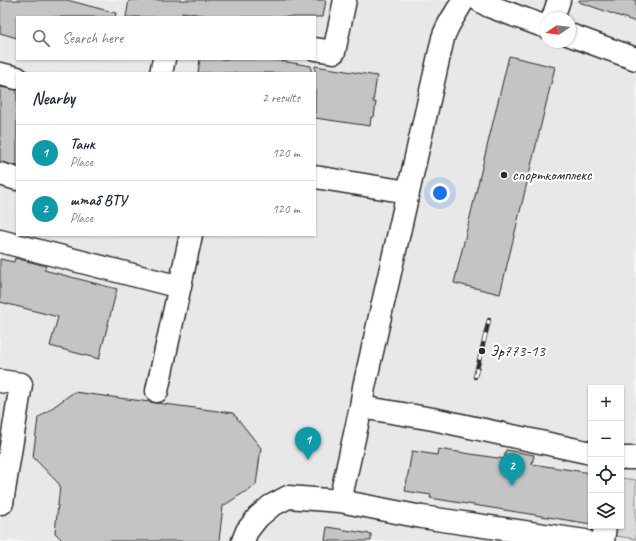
<!DOCTYPE html>
<meta charset="utf-8">
<style>
:root{--surface:#fff;--page:#f6f6f7;--text:#1f2937;--muted:#747a83;--line:#e0e1e3;--accent:#0f766e}
body{margin:0;font-family:Caveat,sans-serif;background:var(--page);color:var(--text)}
.controls{position:absolute;right:12px;bottom:12px;display:grid;overflow:hidden;border-radius:0px;box-shadow:0 1px 3px #0004}
.controls button{width:36px;height:36px;display:grid;place-items:center;padding:0;border:0;border-bottom:1px solid var(--line);background:var(--surface);color:var(--text);font:20px sans-serif}
.compass{position:absolute;left:540px;top:12px;width:36px;height:36px;border-radius:50%;background:var(--surface);box-shadow:0 1px 3px #0004;rotate:257deg}
.you{position:absolute;left:440px;top:193px;width:14px;height:14px;margin:-10px;border:3px solid #fff;border-radius:50%;background:#1a73e8;box-shadow:0 0 0 6px #1a73e833}
.badge{display:grid;place-items:center;width:26px;height:26px;border-radius:50%;background:var(--accent);color:#fff;font-size:13px;font-weight:700}
.pin{position:absolute;translate:-50% -33px;filter:drop-shadow(0 1px 2px #0008)}
.pin::after{content:'';position:absolute;top:21px;width:14px;height:12px;background:inherit;clip-path:polygon(0 0,100% 0,50% 100%)}
.list{margin:0;padding:0;list-style:none}
h2{display:flex;justify-content:space-between;align-items:center;height:52px;margin:0;padding:0 16px;font-size:17px}
h2 small{font-size:13px;font-weight:400;color:var(--muted)}
.list li{display:grid;grid-template-columns:26px 1fr auto;gap:12px;align-items:center;box-sizing:border-box;height:56px;padding:0 16px;border-top:1px solid var(--line)}
.list b{display:block;font-size:15px;white-space:nowrap}
.list p{margin:0;font-size:13px;white-space:nowrap;color:var(--muted)}
.list em{font-size:13px;font-style:normal;color:var(--muted)}
.icon{flex:none;width:22px;height:22px;fill:none;stroke:currentColor;stroke-width:2;stroke-linecap:round;stroke-linejoin:round}
.map{position:relative;flex:none;width:636px;height:541px;overflow:hidden}
.search{position:absolute;background:var(--surface);box-shadow:0 1px 3px #0004;left:16px;top:16px;width:300px;height:44px;display:flex;align-items:center;gap:10px;box-sizing:border-box;padding:0 14px;border-radius:0px;color:var(--muted);font-size:15px}
.panel{position:absolute;background:var(--surface);box-shadow:0 1px 3px #0004;left:16px;top:72px;width:300px;height:164px;border-radius:0px}
.map>svg:first-child{display:block}
.built{fill:#e8e8e8;fill-rule:evenodd}
.green{fill:#d9d9d9;stroke:#828282}
.building{fill:#c4c4c4;stroke:#2b2b2b}
.lines{fill:none;stroke-linecap:round;stroke-linejoin:round}
.minor-casing{stroke:#2b2b2b;stroke-width:25}
.minor{stroke:#fff;stroke-width:22}
.rail-casing{stroke:#2b2b2b;stroke-width:4.5}
.rail{stroke:#fff;stroke-width:3;stroke-dasharray:9;stroke-linecap:butt}
.poi-dot{fill:#2b2b2b;stroke:#fff;stroke-width:1.5}
.labels{text-anchor:middle;dominant-baseline:central;stroke-width:4;stroke-linejoin:round;paint-order:stroke}
.poi-label{font-size:16px;fill:#2b2b2b;stroke:#fff;text-anchor:start}
</style>
<div class="map">
<svg width="636" height="541" viewBox="0 0 636 541">
<rect width="100%" height="100%" fill="#f7f7f7"/>
<filter id="ink" filterUnits="userSpaceOnUse"><feTurbulence type="fractalNoise" baseFrequency=".025" numOctaves="2"/><feDisplacementMap in="SourceGraphic" scale="8" xChannelSelector="R" yChannelSelector="G"/><feConvolveMatrix kernelMatrix="1 2 1 2 8 2 1 2 1" color-interpolation-filters="sRGB"/></filter>
<g filter="url(#ink)">
<!-- built -->
<path class="built" d="M 0,0 L 636,0 L 636,541 L 0,541 ZM 17,17 L 315,17 L 315,59 L 17,59 ZM 546,18 L 570,18 L 570,42 L 546,42 ZM 17,73 L 315,73 L 315,235 L 17,235 ZM 591,388 L 621,388 L 621,526 L 591,526 Z"/>
<!-- green -->
<path class="green" d="M 621,478 L 636,480 L 636,539 L 609,535 L 610,526 L 621,526 Z"/>
<!-- building -->
<path class="building" d="M 0,0 L 67,0 L 116,13 L 115,17 L 17,17 L 17,38 L 0,33 Z
M 129,0 L 326,0 L 323,17 L 216,17 L 182,12 L 182,17 L 126,17 Z
M 579,0 L 636,0 L 636,22 L 579,2 Z
M 509,56 L 555,67 L 500,294 L 454,283 Z
M 200,59 L 269,59 L 311,66 L 311,73 L 198,73 Z
M 315,66 L 377,76 L 373,102 L 376,102 L 374,117 L 371,117 L 370,126 L 315,118 Z
M 0,87 L 17,90 L 17,166 L 0,162 Z
M 15,258 L 46,266 L 44,270 L 117,289 L 99,359 L 50,346 L 58,317 L 0,302 L 0,259 L 14,262 Z
M 74,392 L 233,413 L 261,448 L 256,485 L 223,506 L 219,541 L 63,541 L 55,533 L 60,485 L 33,457 L 38,418 Z
M 438,449 L 504,459 L 506,450 L 534,455 L 532,464 L 591,473 L 591,524 L 430,498 L 431,495 L 405,491 L 412,451 L 437,455 Z
M 327,527 L 371,534 L 371,541 L 325,541 Z"/>
<g class="lines">
<!-- minor casing -->
<g class="minor-casing">
<path id="minor" d="M 479,0 L 489,6 L 546,27
M 553,18 L 559,0
M 570,35 L 636,59
M 315,49 L 334,52 L 345,0
M 161,73 L 164,59
M 0,74 L 17,78
M 0,174 L 17,179
M 315,177 L 408,192
M 0,241 L 180,287
M 0,381 L 21,384 L 2,503 L 0,503
M 157,391 L 191,235
M 361,407 L 433,419 L 591,453
M 621,458 L 636,458
M 340,501 L 361,407 L 364,387 L 443,38 C 447,24 457,13 463,0
M 243,541 L 247,531 L 258,517 L 271,506 L 288,497 L 340,501 L 422,517 L 585,541
M 603,541 L 605,526"/>
</g>
<!-- minor -->
<use href="#minor" class="minor"/>
<!-- rail casing -->
<g class="rail-casing">
<path id="rail" d="M 475,377 L 489,320"/>
</g>
<!-- rail -->
<use href="#rail" class="rail"/>
</g>
</g>
<!-- markers -->
<g class="poi-dot">
<circle cx="504" cy="175" r="4"/>
<circle cx="482" cy="351" r="4"/>
</g>
<g class="labels">
<!-- poi labels -->
<g class="poi-label">
<text x="512" y="175">спорткомплекс</text>
<text x="490" y="351">Эр773-13</text>
</g>
</g>
</svg>
<div class="controls">
<button>+</button>
<button>−</button>
<button><svg class="icon" aria-label="locate" viewBox="0 0 24 24"><circle cx="12" cy="12" r="6"/><path d="M12 2v4M12 18v4M2 12h4M18 12h4"/></svg></button>
<button><svg class="icon" aria-label="layers" viewBox="0 0 24 24"><path d="M12 4l9 5-9 5-9-5zM3 14l9 5 9-5"/></svg></button>
</div>
<svg class="compass" viewBox="-18 -18 36 36"><path d="M0-13l5 13h-10z" fill="#e53935"/><path d="M0 13l5-13h-10z" fill="#747a83"/></svg>
<div class="you"></div>
<div class="pin badge" style="left:308px;top:460px;background:#0f9aa8">1</div>
<div class="pin badge" style="left:512px;top:486px;background:#0f9aa8">2</div>
<div class="search"><svg class="icon" aria-label="search" viewBox="0 0 24 24"><circle cx="10" cy="10" r="6"/><path d="M15 15l6 6"/></svg>Search here</div>
<section class="panel">
<h2>Nearby<small>2 results</small></h2>
<ul class="list">
<li><span class="badge" style="background:#0f9aa8">1</span><div><b>Танк</b><p>Place</p></div><em>120 m</em></li>
<li><span class="badge" style="background:#0f9aa8">2</span><div><b>штаб ВТУ</b><p>Place</p></div><em>120 m</em></li>
</ul>
</section>
</div>
